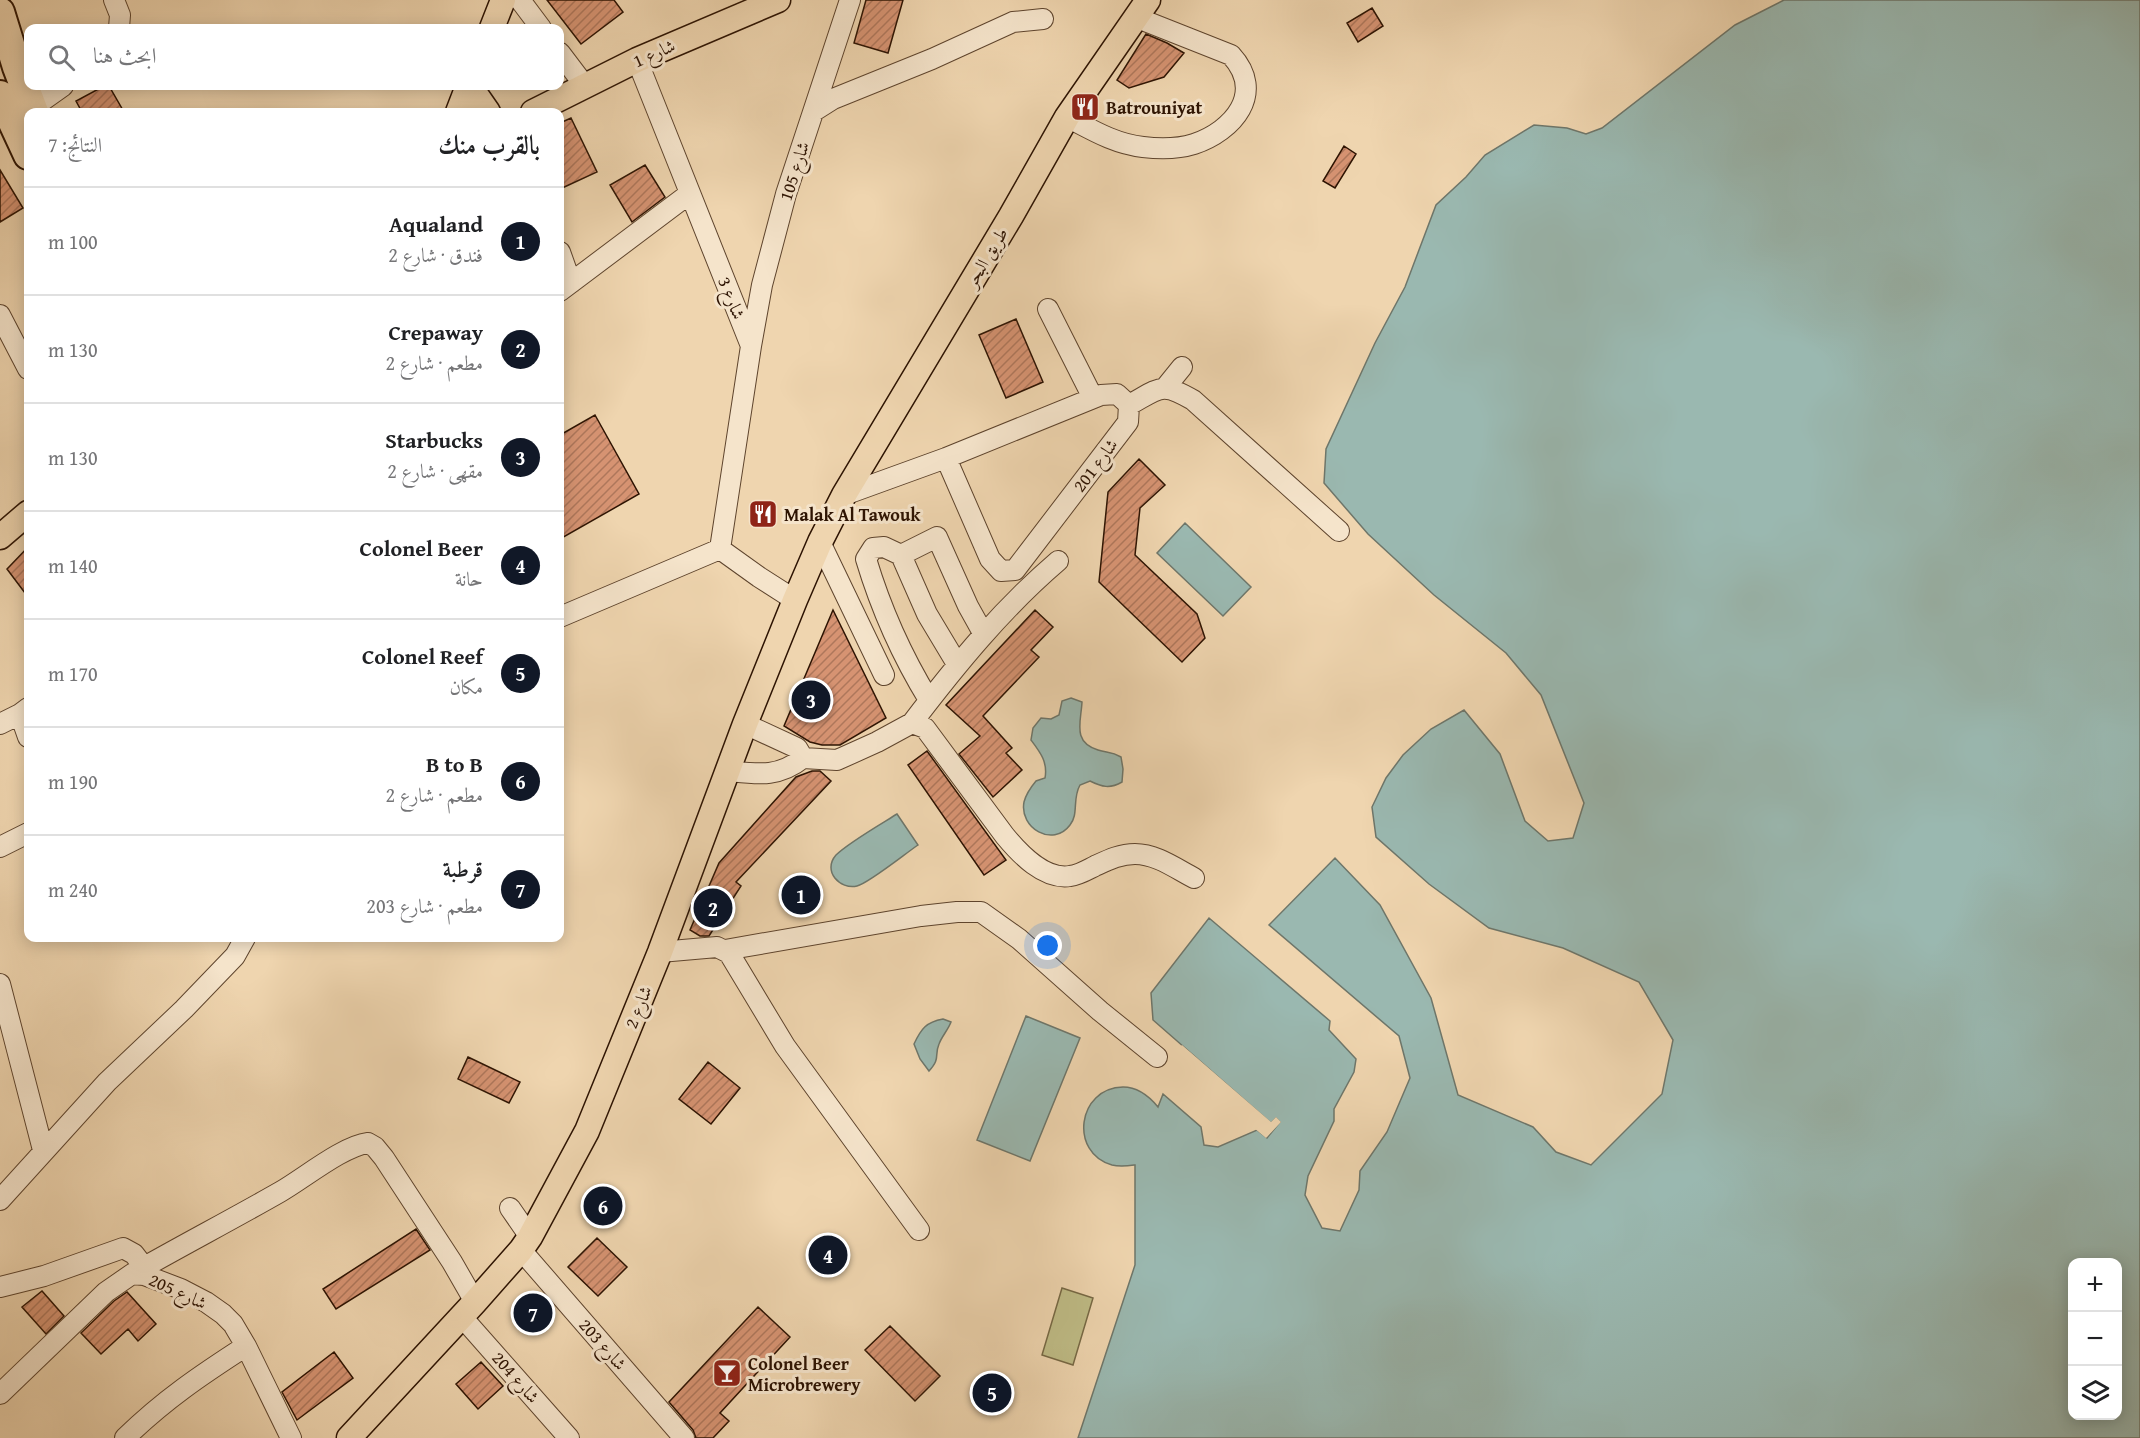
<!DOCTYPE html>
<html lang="ar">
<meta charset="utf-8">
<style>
:root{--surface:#fff;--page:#f2f2f2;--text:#202124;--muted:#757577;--line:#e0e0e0;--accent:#111827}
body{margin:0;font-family:"Gentium Book Plus",Amiri,serif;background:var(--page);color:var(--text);direction:rtl}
.controls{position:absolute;right:18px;bottom:18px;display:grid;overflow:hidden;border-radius:12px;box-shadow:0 3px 15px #0003}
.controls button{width:54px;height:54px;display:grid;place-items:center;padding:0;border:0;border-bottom:2px solid var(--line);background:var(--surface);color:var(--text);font:30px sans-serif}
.you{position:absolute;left:1048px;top:946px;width:21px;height:21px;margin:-15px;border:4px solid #fff;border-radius:50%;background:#1a73e8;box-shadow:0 0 0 9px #1a73e833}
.badge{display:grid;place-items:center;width:39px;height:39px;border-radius:50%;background:var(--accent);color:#fff;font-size:20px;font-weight:700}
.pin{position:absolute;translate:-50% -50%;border:3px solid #fff;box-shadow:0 2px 6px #0006}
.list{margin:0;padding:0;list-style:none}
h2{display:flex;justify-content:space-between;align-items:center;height:78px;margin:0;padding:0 24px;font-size:26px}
h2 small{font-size:20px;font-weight:400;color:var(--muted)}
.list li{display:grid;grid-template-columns:39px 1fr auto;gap:18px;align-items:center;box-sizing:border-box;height:108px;padding:0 24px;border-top:2px solid var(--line)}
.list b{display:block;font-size:22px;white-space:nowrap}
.list p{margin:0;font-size:20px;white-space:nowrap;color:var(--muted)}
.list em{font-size:20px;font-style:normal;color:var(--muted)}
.icon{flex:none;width:33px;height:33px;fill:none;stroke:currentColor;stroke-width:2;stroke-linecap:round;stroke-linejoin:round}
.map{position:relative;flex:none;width:2140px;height:1438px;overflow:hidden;direction:ltr}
.search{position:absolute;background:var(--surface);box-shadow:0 3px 15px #0003;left:24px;top:24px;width:540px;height:66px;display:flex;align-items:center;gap:15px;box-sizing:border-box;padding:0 21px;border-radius:12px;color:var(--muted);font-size:22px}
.panel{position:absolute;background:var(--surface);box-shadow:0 3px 15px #0003;left:24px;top:108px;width:540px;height:834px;border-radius:12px;direction:rtl}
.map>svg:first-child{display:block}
.pitch{fill:#bfbc86;stroke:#766844;stroke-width:1.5}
.water{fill:#9ab8b0;stroke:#6e766a;stroke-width:1.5;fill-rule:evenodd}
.pier{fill:#efd5af}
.building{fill:url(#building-hatch);stroke:#2d1302;stroke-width:1.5}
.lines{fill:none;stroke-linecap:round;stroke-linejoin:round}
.minor-casing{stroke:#5e442d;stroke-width:22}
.major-casing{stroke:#2d1302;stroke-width:27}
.highway-casing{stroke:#2d1302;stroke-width:32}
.minor{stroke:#f5e4cb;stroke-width:20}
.major{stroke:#efd5af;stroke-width:24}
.highway{stroke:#efd5af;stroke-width:28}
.labels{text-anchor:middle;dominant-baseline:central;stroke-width:6;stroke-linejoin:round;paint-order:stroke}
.street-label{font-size:18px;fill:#2d1302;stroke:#f5e4cb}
.poi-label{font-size:18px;font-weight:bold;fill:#2d1302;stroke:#f5e4cb;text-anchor:start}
</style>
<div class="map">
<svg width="2140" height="1438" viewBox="0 0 2140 1438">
<defs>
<pattern id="building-hatch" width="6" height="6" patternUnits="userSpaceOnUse" patternTransform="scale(1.5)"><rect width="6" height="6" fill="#d69372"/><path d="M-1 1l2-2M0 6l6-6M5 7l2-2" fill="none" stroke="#ae775b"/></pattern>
</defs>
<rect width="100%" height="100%" fill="#efd5af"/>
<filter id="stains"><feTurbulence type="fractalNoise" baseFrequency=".00333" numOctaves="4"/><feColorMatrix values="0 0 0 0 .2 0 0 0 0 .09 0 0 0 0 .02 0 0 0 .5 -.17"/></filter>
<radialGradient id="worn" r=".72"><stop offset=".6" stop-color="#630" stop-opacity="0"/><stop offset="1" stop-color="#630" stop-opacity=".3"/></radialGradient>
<!-- pitch -->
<path class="pitch" d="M 1062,1288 L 1093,1298 L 1073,1365 L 1042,1355 Z"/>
<!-- water -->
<path class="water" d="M 1784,0 L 2140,0 L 2140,1438 L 1078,1438 L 1135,1265 L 1135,1165 C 1127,1166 1120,1167 1112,1165 C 1069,1153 1077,1088 1123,1087 C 1138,1087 1149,1096 1158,1107 L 1163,1094 L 1201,1127 L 1204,1145 L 1218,1147 L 1257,1130 L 1267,1138 L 1280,1122 L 1276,1118 L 1271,1123 L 1153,1020 L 1151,993 L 1209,918 L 1330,1021 L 1329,1030 L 1356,1059 L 1354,1072 L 1334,1109 L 1334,1121 L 1308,1176 L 1305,1195 L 1322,1228 L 1340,1231 L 1359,1190 L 1360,1171 L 1387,1132 L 1410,1078 L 1399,1036 L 1269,925 L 1335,858 L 1380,905 L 1431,998 L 1458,1095 L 1533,1127 L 1556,1152 L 1591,1165 L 1662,1094 L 1673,1040 L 1639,982 L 1563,948 L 1489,928 L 1429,884 L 1376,837 L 1372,807 L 1386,778 L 1403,755 L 1431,729 L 1464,710 L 1500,754 L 1525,821 L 1548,841 L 1573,838 L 1584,803 L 1541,695 L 1506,653 L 1434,595 L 1368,534 L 1324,483 L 1326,449 L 1375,343 L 1405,287 L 1436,205 L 1466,177 L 1485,155 L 1534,125 L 1567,128 L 1586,134 L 1602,128 L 1735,25 ZM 2072,1262 L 2118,1262 L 2118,1416 L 2072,1416 Z
M 1185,523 L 1251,587 L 1223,616 L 1157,553 Z
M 1071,698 L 1082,702 C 1081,722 1072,742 1098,750 C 1107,753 1111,751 1121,757 L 1123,769 L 1122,782 C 1110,789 1102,787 1090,781 L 1080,785 C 1072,799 1079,814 1070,825 C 1053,848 1019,828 1024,802 C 1026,794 1031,787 1036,781 L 1045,778 C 1048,762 1040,752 1031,740 L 1033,728 L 1041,718 L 1051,719 L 1059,715 L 1062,701 Z
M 897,814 L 918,845 C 906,853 869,883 857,886 C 840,890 822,871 836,855 C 848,843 881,824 897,814 Z
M 1026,1016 L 1080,1038 L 1030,1161 L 977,1140 Z
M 943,1019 L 951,1022 C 948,1030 942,1036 939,1044 C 934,1056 941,1058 929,1071 L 920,1059 L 914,1044 C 921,1029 926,1022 943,1019 Z"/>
<!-- pier -->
<path class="pier" d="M 1182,1045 L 1271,1122 L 1276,1117 L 1281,1122 L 1266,1138 L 1254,1128 L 1258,1127 L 1266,1134 L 1277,1122 L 1273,1126 L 1269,1125 L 1180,1047 Z"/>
<!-- building -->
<path class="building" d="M 547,0 L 614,0 L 623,12 L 581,44 Z
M 866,0 L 903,0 L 888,53 L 854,43 Z
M 1372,8 L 1383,26 L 1358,42 L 1347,23 Z
M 1146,34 L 1167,43 L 1184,53 L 1164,77 L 1129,88 L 1117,80 Z
M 104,86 L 109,86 L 124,112 L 82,112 L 76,101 Z
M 571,118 L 597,172 L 560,189 L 560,123 Z
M 1344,146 L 1356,154 L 1335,188 L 1323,181 Z
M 645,165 L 665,197 L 632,222 L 610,185 Z
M 0,170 L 23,208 L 0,222 Z
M 1016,319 L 1043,382 L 1006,398 L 979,335 Z
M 595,415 L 639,494 L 560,539 L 560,435 Z
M 1139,459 L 1165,485 L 1140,508 L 1135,555 L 1197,614 L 1205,638 L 1182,662 L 1099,582 L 1108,492 Z
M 28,547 L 28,597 L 7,569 Z
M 833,610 L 886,718 L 840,745 L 822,745 L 810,742 L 784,726 Z
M 1035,610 L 1053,627 L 1031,650 L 1039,657 L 983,716 L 1012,748 L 1006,753 L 1022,770 L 993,797 L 959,754 L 980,736 L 946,705 Z
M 927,751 L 1006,860 L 984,875 L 908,765 Z
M 812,771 L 820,771 L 831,781 L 736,882 L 741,886 L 709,936 L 700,936 L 690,930 L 719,863 L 796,777 Z
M 468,1057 L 520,1082 L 509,1103 L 458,1079 Z
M 708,1062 L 740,1088 L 711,1124 L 679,1099 Z
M 416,1229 L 430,1250 L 336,1309 L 323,1289 Z
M 597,1238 L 627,1267 L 598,1296 L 568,1267 Z
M 42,1291 L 64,1316 L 46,1334 L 22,1307 Z
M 127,1292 L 156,1324 L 138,1341 L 128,1329 L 101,1354 L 81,1333 L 114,1301 Z
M 758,1307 L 790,1337 L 720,1413 L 729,1421 L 713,1438 L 696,1438 L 693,1430 L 669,1402 Z
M 890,1326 L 940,1376 L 915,1401 L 865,1350 Z
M 334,1352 L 353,1378 L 297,1420 L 282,1392 Z
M 481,1362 L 503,1386 L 478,1409 L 456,1384 Z"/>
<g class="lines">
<!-- minor casing -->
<g class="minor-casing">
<path id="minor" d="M 114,0 L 120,15 L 119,28
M 520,0 L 541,28
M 560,53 L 585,86
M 637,60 L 751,346 L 720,549
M 32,108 L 63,86
M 814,111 L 833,99 L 932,59 L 1013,22 L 1043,19
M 1067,117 C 1092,130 1115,144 1143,147 C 1159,149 1178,149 1194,144 C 1233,131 1266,93 1231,55 L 1135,17
M 560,252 L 571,283
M 560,291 L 689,194
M 1048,309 L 1093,398
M 0,315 L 28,369
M 751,346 L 762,285 L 786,194 L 850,0
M 1165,388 L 1182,367
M 1129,405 C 1160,388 1161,381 1193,400 L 1339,531
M 844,495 L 946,458 L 1101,395 L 1117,394 L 1129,405 L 1128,422 L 1015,570 L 1001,571 L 990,559 L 946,458
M 820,542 L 884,675
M 720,549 L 759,577 L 795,600
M 901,555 L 884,547 L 873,548 L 866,559 C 881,609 902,656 929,700
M 560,617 L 720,549
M 957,664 L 927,614 L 901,555 L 937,537 L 968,606 L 983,633
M 20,714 L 28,737
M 912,723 C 957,664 1002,609 1058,561
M 0,724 L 20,714 L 28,708
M 745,724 L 797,748 L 803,758
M 728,771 C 757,774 778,778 803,758 L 837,760 L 877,742 L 912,723 L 925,728 L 1005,836 C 1020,854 1044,880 1070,876 C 1079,875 1087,870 1095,866 C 1108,860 1120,854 1135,854 C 1156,854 1175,868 1194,878
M 0,847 L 28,833
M 725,950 L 921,916 L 957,912 L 981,912 L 1019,939 L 1100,1011 L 1157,1057
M 660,952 L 717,947 L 729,953 L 785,1046 L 919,1230
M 0,984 L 43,1150
M 0,1200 L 107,1082 L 184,1009 L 235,956 L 245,938
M 510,1208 L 530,1237
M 521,1250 L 684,1438
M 132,1274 C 181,1246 231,1220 280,1192 C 303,1179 343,1146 368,1143 L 375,1147 L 384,1158 L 452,1262 L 475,1302
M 0,1287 L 44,1276 L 123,1248 L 134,1254 L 144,1267
M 462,1317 L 569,1438
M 0,1394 L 106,1292 L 132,1274 L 144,1275 L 181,1289 L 206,1302 L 223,1314 L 233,1324 L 246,1346 L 291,1438
M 125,1438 C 164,1400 201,1375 246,1346"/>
</g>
<!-- major casing -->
<g class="major-casing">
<path id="major" d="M 492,28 L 503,0
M 470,86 L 488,112
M 458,112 L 468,86
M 533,112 L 637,60 L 778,0
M 0,537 L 28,513
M 349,1438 L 475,1302 L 521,1250 L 530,1237 L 587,1131 L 660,952 L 745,724 L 795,600 L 820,542 L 844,495 L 1011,216 L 1067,117 L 1148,0"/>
</g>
<!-- highway casing -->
<g class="highway-casing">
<path id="highway" d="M 0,12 L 17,67 L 34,112
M 0,95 L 28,155"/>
</g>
<!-- minor -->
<use href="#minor" class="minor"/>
<!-- major -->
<use href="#major" class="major"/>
<!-- highway -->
<use href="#highway" class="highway"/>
</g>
<!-- icons -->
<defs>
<g id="restaurant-square" transform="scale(1.5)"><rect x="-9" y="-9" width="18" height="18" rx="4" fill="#8f2418" stroke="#f5e4cb"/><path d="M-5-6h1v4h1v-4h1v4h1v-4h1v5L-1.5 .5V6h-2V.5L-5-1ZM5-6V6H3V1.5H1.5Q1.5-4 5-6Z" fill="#fff"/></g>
<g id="bar-square" transform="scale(1.5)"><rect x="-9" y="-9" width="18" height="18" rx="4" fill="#8f2418" stroke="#f5e4cb"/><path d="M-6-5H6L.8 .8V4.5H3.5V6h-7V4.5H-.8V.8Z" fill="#fff"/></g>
</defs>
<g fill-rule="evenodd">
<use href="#restaurant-square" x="1085" y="107"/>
<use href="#restaurant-square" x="763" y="514"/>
<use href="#bar-square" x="727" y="1373"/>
</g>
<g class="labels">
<!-- street labels -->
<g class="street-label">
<text transform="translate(654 53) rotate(-24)">شارع 1</text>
<text transform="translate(794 171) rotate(-72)">شارع 105</text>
<text transform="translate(986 257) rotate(-59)">طريق البحر</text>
<text transform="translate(732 298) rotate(68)">شارع 3</text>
<text transform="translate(1095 465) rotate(-53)">شارع 201</text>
<text transform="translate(638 1007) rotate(-68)">شارع 2</text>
<text transform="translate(178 1291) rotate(25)">شارع 205</text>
<text transform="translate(603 1344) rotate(49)">شارع 203</text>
<text transform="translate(516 1377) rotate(49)">شارع 204</text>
</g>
<!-- poi labels -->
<g class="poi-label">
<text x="1106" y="107">Batrouniyat</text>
<text x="784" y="514">Malak Al Tawouk</text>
<text x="748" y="1363">Colonel Beer<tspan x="748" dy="21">Microbrewery</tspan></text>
</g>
</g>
<rect width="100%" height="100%" filter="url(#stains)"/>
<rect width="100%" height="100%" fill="url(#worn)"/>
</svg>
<div class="controls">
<button>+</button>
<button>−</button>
<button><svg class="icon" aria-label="layers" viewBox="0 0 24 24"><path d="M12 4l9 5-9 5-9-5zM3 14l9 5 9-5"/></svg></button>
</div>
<div class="you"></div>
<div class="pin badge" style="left:801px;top:895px">1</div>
<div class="pin badge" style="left:713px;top:908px">2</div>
<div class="pin badge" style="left:811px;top:700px">3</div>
<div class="pin badge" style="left:828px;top:1255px">4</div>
<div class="pin badge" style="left:992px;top:1393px">5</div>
<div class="pin badge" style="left:603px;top:1206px">6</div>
<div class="pin badge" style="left:533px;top:1313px">7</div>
<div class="search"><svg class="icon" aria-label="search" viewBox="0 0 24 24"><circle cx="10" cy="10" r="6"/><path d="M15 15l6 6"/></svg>ابحث هنا</div>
<section class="panel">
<h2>بالقرب منك<small>النتائج: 7</small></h2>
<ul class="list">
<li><span class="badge">1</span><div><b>Aqualand</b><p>فندق · شارع 2</p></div><em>100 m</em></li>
<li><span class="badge">2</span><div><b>Crepaway</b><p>مطعم · شارع 2</p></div><em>130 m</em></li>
<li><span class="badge">3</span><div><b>Starbucks</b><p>مقهى · شارع 2</p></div><em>130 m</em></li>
<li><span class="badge">4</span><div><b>Colonel Beer</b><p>حانة</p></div><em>140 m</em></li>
<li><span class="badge">5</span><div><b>Colonel Reef</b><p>مكان</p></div><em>170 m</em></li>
<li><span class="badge">6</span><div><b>B to B</b><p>مطعم · شارع 2</p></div><em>190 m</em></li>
<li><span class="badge">7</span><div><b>قرطبة</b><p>مطعم · شارع 203</p></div><em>240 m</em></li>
</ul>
</section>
</div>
